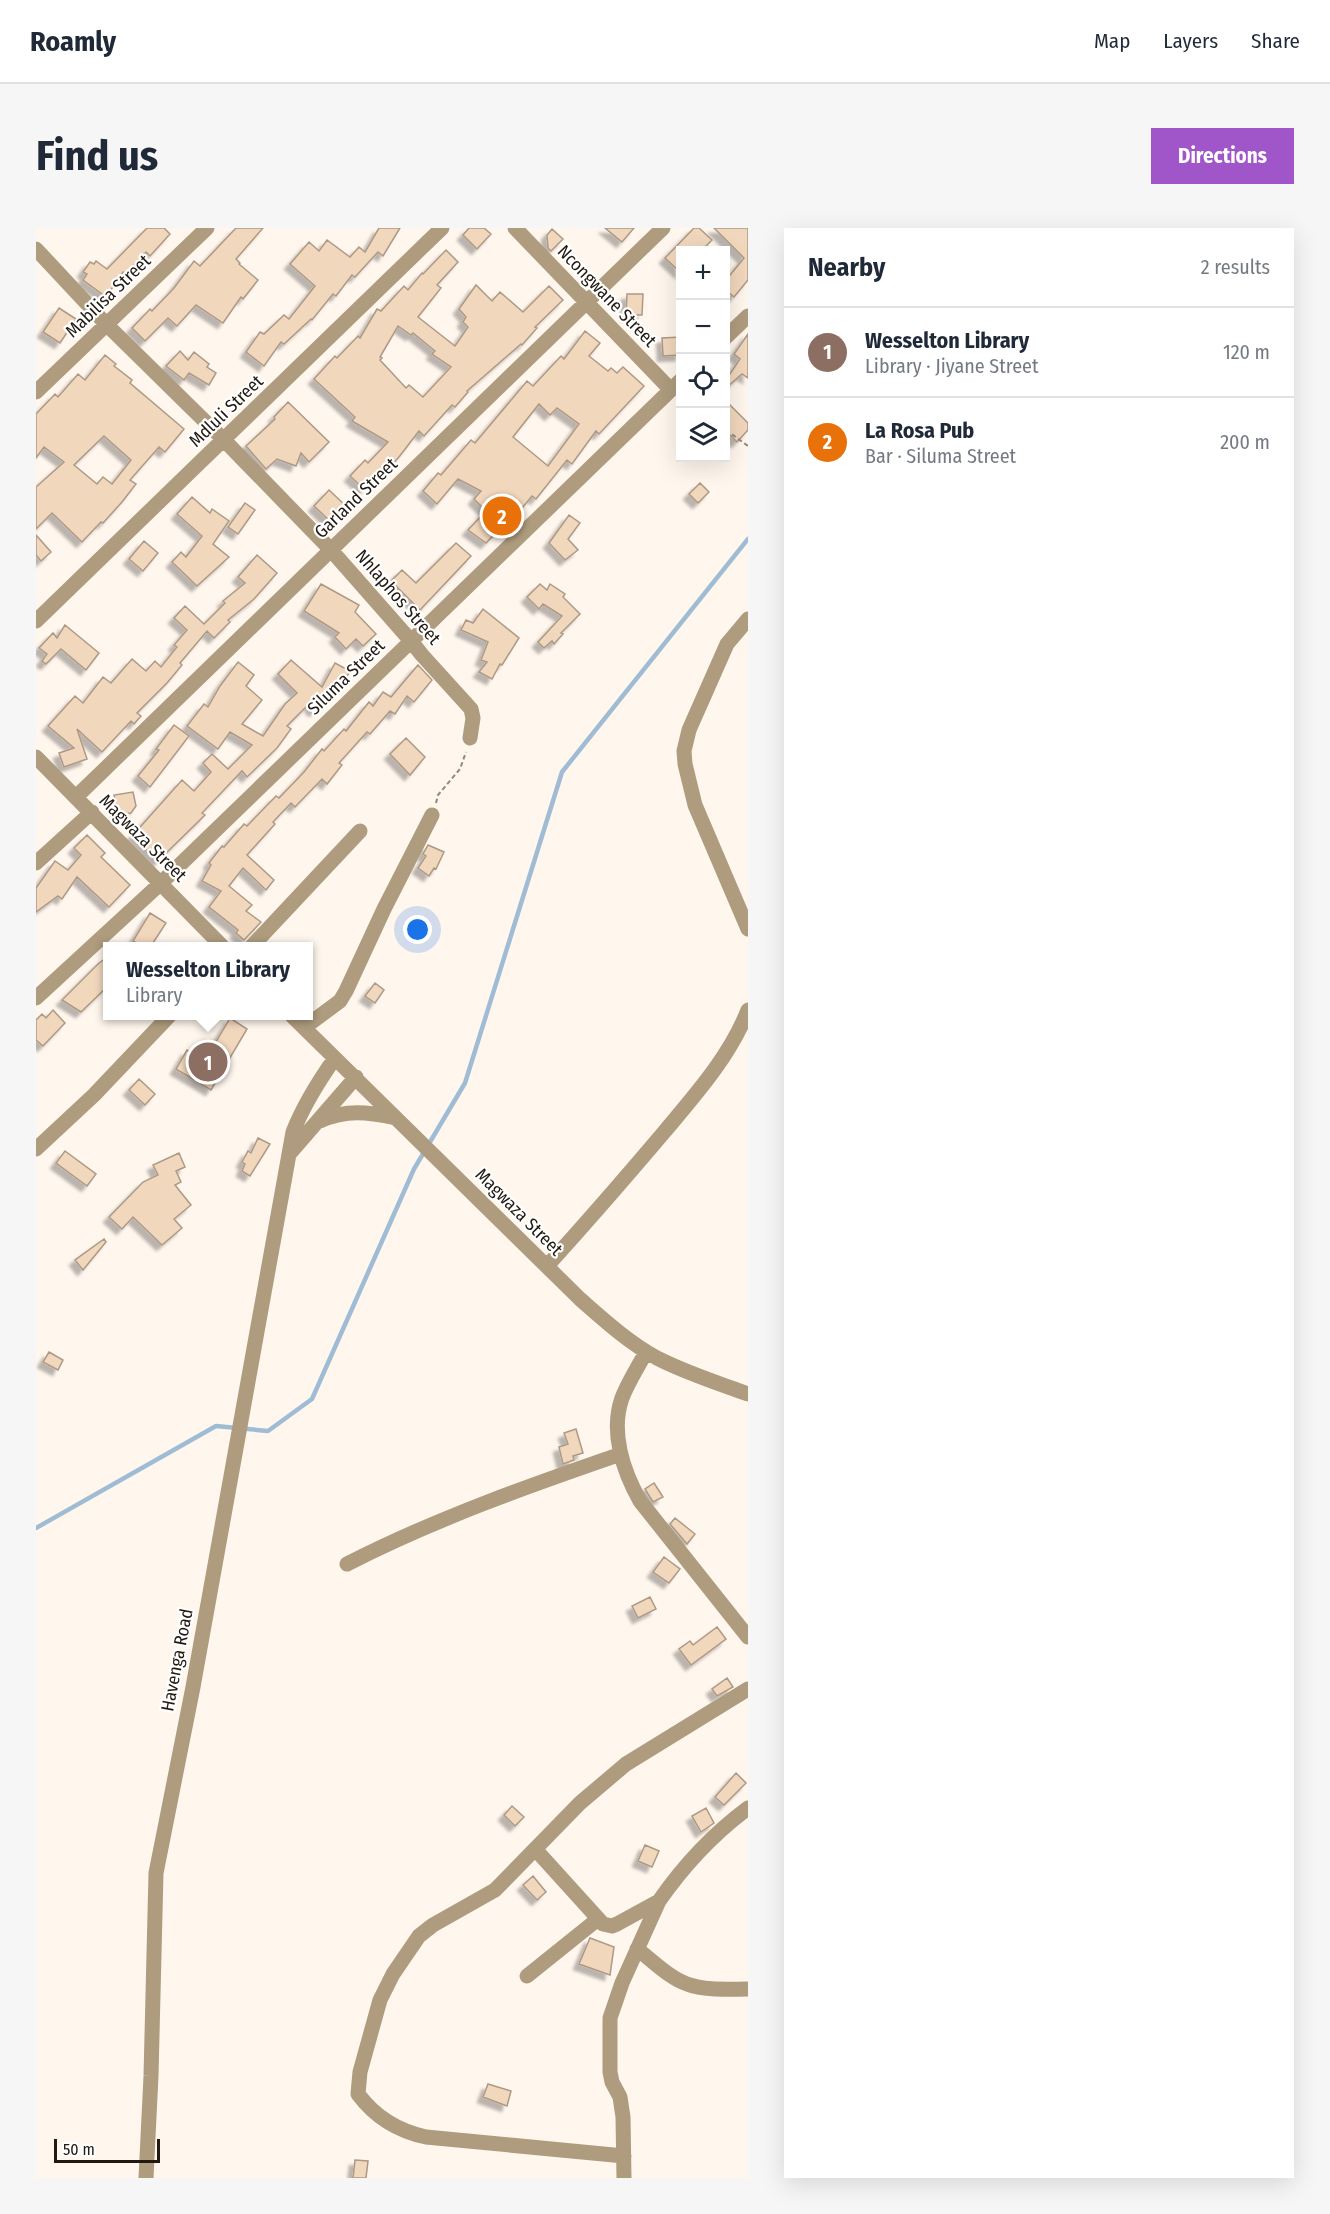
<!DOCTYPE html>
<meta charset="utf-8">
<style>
:root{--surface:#fff;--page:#f6f6f7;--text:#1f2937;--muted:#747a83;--line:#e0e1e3;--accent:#a055c8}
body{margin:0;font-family:"Fira Sans Condensed",sans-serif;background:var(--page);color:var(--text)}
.controls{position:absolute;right:18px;top:18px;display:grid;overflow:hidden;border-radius:0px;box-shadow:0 6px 24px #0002}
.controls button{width:54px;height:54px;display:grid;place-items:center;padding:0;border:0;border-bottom:2px solid var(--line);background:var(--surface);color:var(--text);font:30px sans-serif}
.scale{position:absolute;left:18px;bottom:15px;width:106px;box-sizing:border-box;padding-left:6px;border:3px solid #211a12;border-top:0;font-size:16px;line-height:21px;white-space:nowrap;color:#211a12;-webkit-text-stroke:4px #fff;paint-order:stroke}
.you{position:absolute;left:382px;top:702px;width:21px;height:21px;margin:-15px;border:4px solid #fff;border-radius:50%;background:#1a73e8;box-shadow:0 0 0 9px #1a73e833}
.badge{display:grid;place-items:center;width:39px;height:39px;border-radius:50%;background:var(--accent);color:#fff;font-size:20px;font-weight:700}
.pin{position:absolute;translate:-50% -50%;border:3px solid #fff;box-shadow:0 2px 6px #0006}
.popup{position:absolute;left:67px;top:714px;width:210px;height:78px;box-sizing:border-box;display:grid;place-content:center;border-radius:0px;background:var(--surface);filter:drop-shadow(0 2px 4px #0005);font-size:20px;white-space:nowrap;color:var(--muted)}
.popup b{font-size:22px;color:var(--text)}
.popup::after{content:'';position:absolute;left:50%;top:100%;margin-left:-12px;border:12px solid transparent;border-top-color:var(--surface)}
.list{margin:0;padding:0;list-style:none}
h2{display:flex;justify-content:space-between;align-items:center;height:78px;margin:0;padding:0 24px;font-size:26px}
h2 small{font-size:20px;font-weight:400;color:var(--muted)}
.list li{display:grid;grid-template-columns:39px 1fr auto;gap:18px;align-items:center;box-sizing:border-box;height:90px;padding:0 24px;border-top:2px solid var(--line)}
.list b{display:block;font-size:22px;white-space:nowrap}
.list p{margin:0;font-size:20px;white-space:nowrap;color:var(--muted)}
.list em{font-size:20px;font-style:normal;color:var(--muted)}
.icon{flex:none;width:33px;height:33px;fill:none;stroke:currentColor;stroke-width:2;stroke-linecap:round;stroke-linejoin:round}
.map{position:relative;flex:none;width:712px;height:1950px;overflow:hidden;border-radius:0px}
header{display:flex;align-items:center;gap:36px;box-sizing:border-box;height:84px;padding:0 30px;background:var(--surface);border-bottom:2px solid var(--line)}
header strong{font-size:28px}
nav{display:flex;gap:33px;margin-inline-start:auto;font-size:21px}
.intro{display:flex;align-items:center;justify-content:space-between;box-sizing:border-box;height:144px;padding:0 36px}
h1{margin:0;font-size:42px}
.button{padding:15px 27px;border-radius:0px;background:var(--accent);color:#fff;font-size:21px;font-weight:700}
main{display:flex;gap:36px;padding:0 36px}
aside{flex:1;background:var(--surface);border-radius:0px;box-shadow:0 6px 24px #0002}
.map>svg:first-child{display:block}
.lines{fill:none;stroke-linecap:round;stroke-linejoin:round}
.stream{stroke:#a0bcd4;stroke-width:4.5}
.building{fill:#f1d7bc;stroke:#ad9985;stroke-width:1.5;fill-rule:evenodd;filter:url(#shadow)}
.path{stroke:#918981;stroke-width:2;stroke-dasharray:4.5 3;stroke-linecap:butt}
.minor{stroke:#af9c7e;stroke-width:15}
.labels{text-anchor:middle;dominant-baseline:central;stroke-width:4.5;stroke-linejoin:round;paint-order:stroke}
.street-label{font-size:18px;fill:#211a12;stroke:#fff}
</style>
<header>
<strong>Roamly</strong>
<nav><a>Map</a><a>Layers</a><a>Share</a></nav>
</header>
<div class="intro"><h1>Find us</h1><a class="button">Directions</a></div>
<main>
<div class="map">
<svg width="712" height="1950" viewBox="0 0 712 1950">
<defs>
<filter id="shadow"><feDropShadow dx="-5.5" dy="5.5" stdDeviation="1.5" flood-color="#0004"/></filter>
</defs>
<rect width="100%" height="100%" fill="#fff6ed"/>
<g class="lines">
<!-- stream -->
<path class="stream" d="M 0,1300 L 180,1198 L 232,1203 L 276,1171 L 378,941 L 429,855 L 526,544 L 712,311"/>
</g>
<!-- building -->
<path class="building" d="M 111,0 L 128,0 L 134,6 L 114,28 L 110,24 L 90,46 L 87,44 L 70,69 L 47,52 L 51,46 L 47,44 L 54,34 L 58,36 L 60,33 L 71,41 Z
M 200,0 L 227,0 L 200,31 L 204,35 L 203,36 L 222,52 L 207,71 L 205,69 L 187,95 L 160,77 L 141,98 L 132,90 L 109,113 L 96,100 L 114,81 L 116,83 L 138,60 L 158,33 L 164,38 Z
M 343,0 L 364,0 L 347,28 L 342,24 L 319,49 L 316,47 L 300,68 L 297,66 L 276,92 L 275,91 L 248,116 L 245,114 L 228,138 L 210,124 L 224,104 L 228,106 L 248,87 L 253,91 L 279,58 L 254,36 L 273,14 L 283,23 L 291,12 L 314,29 L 323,19 L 329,24 Z
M 433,0 L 448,0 L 455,6 L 441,21 L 427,7 Z
M 569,0 L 598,0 L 586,14 Z
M 658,0 L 663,0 L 676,12 L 666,22 L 645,22 L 645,45 L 629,30 Z
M 678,0 L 712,0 L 712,52 L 698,69 L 690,62 L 690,52 L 708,30 Z
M 516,1 L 527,11 L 515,23 L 512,20 L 511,7 Z
M 410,22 L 422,34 L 401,57 L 405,60 L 382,89 L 419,118 L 432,99 L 427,94 L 430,89 L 423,81 L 440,57 L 456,73 L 464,64 L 487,84 L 513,58 L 527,72 L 499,99 L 501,100 L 486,117 L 485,116 L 431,163 L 432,164 L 419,179 L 416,177 L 388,208 L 383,203 L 363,229 L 343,251 L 340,248 L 328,261 L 314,248 L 329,232 L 332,235 L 352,214 L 316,193 L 319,189 L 278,151 L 299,128 L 301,130 L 322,108 L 324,110 L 341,81 L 345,83 L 368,58 L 372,62 L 386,45 L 387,46 ZM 362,98 L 375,107 L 377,105 L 399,123 L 396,126 L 415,139 L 387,169 L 373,157 L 370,160 L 344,132 L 346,130 L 344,129 Z
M 591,66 L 607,66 L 606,87 L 590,87 Z
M 23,80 L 40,91 L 24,115 L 7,104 Z
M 549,103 L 564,115 L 553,128 L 572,143 L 575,140 L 581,145 L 587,139 L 608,158 L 563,206 L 560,203 L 536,236 L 531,232 L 500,271 L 496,268 L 482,285 L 480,284 L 450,315 L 432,302 L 450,283 L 438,271 L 445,263 L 422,251 L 401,276 L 387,263 L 402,245 L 405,247 L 435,212 L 439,215 L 491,153 L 497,158 L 525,128 L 528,131 ZM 503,176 L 514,187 L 521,180 L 543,196 L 512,238 L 477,209 Z
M 712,106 L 712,150 L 706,146 L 690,160 L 690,152 L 704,131 L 698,126 Z
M 645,109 L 645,127 L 627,128 L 626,110 Z
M 144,123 L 152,132 L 158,124 L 173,136 L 171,139 L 180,145 L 173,157 L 153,145 L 148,152 L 130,138 Z
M 69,127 L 80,136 L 78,138 L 96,152 L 94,155 L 148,201 L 129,224 L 123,219 L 94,252 L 100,256 L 86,274 L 67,295 L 65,294 L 46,314 L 16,285 L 0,301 L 0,259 L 28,234 L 8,219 L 0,230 L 0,186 L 19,166 L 22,169 L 42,146 L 49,152 ZM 68,208 L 95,232 L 76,256 L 67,249 L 61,256 L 38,237 Z
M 690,173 L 712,195 L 712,202 L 701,214 L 690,203 Z
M 252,174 L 293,214 L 273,234 L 265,225 L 260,238 L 241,231 L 230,241 L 210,218 L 239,191 L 238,189 Z
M 664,255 L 673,264 L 662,275 L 653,266 Z
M 293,262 L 312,280 L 297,296 L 278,278 Z
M 156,269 L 174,285 L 176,281 L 193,293 L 177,316 L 193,329 L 161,358 L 136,334 L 145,324 L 150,329 L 166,308 L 141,286 Z
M 209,275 L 219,282 L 202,306 L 192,299 Z
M 533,287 L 544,295 L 532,311 L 542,322 L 529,332 L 513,315 Z
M 0,307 L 15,324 L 5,333 L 0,327 Z
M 108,313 L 122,325 L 107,343 L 93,331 Z
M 420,315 L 435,328 L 384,382 L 355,353 L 366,342 L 380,355 Z
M 221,327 L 241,345 L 218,371 L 192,392 L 194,394 L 178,410 L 171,403 L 144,435 L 146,437 L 131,455 L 101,485 L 105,488 L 98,496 L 95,493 L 66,524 L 41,501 L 51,531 L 28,539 L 23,525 L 38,520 L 12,498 L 39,468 L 47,475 L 67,449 L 75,455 L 96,431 L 110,443 L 119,433 L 125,439 L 141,419 L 138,417 L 151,402 L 138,390 L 149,378 L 168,396 L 189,375 L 187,373 L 209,355 L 202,349 Z
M 285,356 L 323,377 L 319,384 L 340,406 L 327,418 L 320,411 L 310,421 L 299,409 L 303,405 L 268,383 Z
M 504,356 L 511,362 L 514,356 L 529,366 L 527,369 L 544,386 L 525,405 L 527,406 L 518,416 L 516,413 L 508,420 L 502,414 L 526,388 L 507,376 L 503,381 L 491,369 Z
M 447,381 L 483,410 L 466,437 L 464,436 L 456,451 L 443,444 L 451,434 L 445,432 L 452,414 L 425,402 L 430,392 L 437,395 Z
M 29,397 L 63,425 L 50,442 L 25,421 L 10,436 L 6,433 L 11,426 L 3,420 L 17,405 L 21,410 Z
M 255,432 L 286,459 L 299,435 L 314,443 L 305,459 L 301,457 L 279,483 L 275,480 L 276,478 L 273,476 L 251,498 L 255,501 L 241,520 L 211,549 L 206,543 L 166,585 L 169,587 L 122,633 L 97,607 L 146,552 L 158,563 L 175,544 L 167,535 L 176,526 L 192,541 L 216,517 L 194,504 L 182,521 L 151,498 L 168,476 L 172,479 L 184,458 L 202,434 L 218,447 L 210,458 L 226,472 L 206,496 L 227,508 L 249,476 L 261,465 L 242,446 Z
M 382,437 L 396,452 L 378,474 L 371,468 L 359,486 L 354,483 L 334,506 L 331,504 L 303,535 L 306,537 L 291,556 L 286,551 L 259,579 L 255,575 L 237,594 L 239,596 L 211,627 L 238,652 L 230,662 L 207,640 L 193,658 L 216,677 L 210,683 L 225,694 L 208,712 L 200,705 L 202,702 L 173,679 L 185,663 L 166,653 L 175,637 L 173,635 L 186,618 L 188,619 L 208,596 L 211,598 L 240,568 L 243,570 L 268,544 L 286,521 L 288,523 L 308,501 L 310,503 L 333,474 L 337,478 L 347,464 L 355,469 Z
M 138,497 L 153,508 L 114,559 L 102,548 L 123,522 L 120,521 Z
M 370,510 L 389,529 L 374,547 L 354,526 Z
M 97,564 L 100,578 L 95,585 L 82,587 L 78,567 Z
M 51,607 L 69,625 L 65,629 L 94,657 L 73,679 L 41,649 L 26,671 L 22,668 L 0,684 L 0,660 L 19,633 L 32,642 L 45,627 L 38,620 Z
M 392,617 L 408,624 L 400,641 L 398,640 L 393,648 L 382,640 L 390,628 L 387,626 Z
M 114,685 L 130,695 L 115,718 L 106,718 L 97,713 Z
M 72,729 L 72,758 L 45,784 L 26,772 L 63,735 Z
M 339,755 L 348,762 L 339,775 L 329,768 Z
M 17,782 L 29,795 L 7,818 L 0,812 L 0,792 L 6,786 L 10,790 Z
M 194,790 L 211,801 L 175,862 L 140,841 L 151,822 L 164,830 L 169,821 L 174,824 Z
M 103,851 L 119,866 L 109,877 L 93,862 Z
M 222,910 L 234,916 L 214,948 L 206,943 L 209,936 L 206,934 L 212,923 L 215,925 Z
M 29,923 L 60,946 L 51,958 L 20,935 Z
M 143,925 L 149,939 L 140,943 L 145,954 L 139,957 L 155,977 L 138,991 L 146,1000 L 126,1017 L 97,989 L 86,1001 L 73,989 L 107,954 L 122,947 L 117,937 Z
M 68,1011 L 70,1014 L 47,1042 L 39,1032 Z
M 13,1124 L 27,1132 L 22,1142 L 7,1134 Z
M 540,1201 L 547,1225 L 537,1228 L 538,1232 L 527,1236 L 523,1219 L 532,1216 L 528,1205 Z
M 618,1255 L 627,1269 L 617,1274 L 609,1261 Z
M 639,1290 L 659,1306 L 651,1316 L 634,1296 Z
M 628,1329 L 644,1341 L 633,1355 L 617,1344 Z
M 614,1369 L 620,1381 L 602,1390 L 596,1378 Z
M 681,1399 L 690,1411 L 655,1437 L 643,1421 L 654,1413 L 657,1417 Z
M 691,1450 L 697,1459 L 681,1468 L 676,1461 Z
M 700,1545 L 710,1555 L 688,1577 L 679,1569 Z
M 476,1578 L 488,1589 L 479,1598 L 468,1587 Z
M 670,1580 L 678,1595 L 665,1604 L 656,1588 Z
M 609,1617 L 623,1623 L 616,1639 L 602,1633 Z
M 497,1648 L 510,1664 L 501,1672 L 487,1657 Z
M 554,1710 L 578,1719 L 574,1747 L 543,1736 Z
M 452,1856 L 475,1863 L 471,1878 L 447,1869 Z
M 319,1932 L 332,1933 L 330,1950 L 317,1950 Z"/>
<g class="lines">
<!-- path -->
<path class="path" d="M 690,202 L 712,218
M 400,575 L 402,567 L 424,541 L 430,524"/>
<!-- minor -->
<path class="minor" d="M 479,0 L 635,162
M 0,21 L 70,96 L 188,212 L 295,322 L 375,413 L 386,427 L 435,481 L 437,490 L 434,510
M 690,109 L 712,88
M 0,164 L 171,0
M 712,391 L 691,416 L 653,502 L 648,523 L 649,536 L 659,577 L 712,701
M 0,393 L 406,0
M 0,529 L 186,718
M 40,569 L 627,0
M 0,635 L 56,584
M 216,718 L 324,603
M 0,770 L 125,655 L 644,153
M 256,788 L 544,1071 C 568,1092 592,1114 621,1130 C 650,1145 682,1155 712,1166
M 269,799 L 304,773 L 310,763 L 348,681 L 396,587
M 284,893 C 310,881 332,884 360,890
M 0,921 L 58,867 L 133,788
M 254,925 L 320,849
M 511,1038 C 551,994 590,949 629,903 C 660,866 694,828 712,782
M 610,1124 C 602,1139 592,1154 586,1170 C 574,1204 587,1243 604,1273 L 712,1409
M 311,1336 C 399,1291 492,1258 585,1226
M 500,1622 L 567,1696 L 576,1698 L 581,1696 L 623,1673
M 601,1721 C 616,1732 633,1750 651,1756 C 670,1763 693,1761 712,1761
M 491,1748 L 562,1691
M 588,1928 L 390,1909 C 362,1903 339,1889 322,1866 L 324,1844 L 344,1772 L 357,1746 L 383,1708 L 397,1697 L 459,1662 L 544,1575 L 590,1536 L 712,1461
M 110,1950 L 115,1848 L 120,1645 L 157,1459 L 257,904 C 268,876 282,854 299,830
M 588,1950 L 587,1889 L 584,1869 L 576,1854 L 574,1844 L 574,1790 L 586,1755 L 623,1673 C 648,1637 677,1606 712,1580"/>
</g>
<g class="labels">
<!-- street labels -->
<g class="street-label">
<text transform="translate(72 68) rotate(-44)">Mabilisa Street</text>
<text transform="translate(571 68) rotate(46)">Ncongwane Street</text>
<text transform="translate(190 183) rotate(-44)">Mdluli Street</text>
<text transform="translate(320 270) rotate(-44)">Garland Street</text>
<text transform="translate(362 369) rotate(49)">Nhlaphos Street</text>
<text transform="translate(310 449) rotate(-44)">Siluma Street</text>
<text transform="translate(107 610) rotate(45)">Magwaza Street</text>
<text transform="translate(483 984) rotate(45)">Magwaza Street</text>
<text transform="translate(141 1432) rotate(-79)">Havenga Road</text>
</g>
</g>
</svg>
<div class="controls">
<button>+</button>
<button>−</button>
<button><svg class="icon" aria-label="locate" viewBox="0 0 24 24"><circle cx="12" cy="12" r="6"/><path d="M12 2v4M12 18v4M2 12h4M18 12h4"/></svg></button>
<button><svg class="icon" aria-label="layers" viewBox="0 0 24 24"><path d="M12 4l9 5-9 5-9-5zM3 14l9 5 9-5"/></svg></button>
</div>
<div class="scale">50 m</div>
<div class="you"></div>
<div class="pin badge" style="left:172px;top:834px;background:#8d6e63">1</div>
<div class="popup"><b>Wesselton Library</b>Library</div>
<div class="pin badge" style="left:466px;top:288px;background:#e8710a">2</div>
</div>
<aside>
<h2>Nearby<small>2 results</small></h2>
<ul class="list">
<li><span class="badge" style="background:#8d6e63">1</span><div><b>Wesselton Library</b><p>Library · Jiyane Street</p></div><em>120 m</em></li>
<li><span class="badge" style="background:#e8710a">2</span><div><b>La Rosa Pub</b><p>Bar · Siluma Street</p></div><em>200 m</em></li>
</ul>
</aside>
</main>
